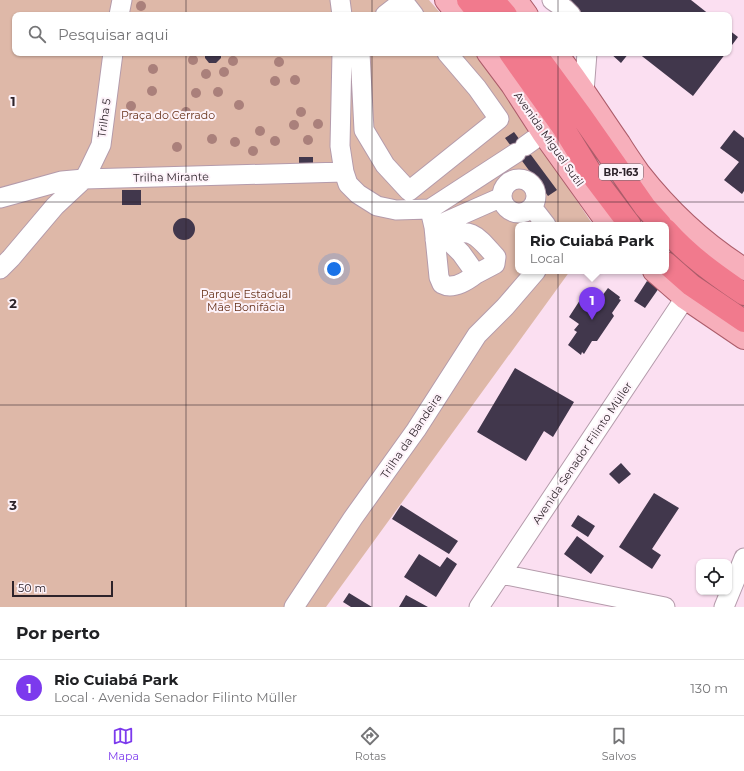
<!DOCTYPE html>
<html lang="pt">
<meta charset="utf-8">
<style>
:root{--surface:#fff;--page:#f6f6f6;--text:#202124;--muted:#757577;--line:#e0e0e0;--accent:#7c3aed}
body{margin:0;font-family:Montserrat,sans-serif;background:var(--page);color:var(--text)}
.controls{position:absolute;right:12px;bottom:12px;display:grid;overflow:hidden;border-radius:8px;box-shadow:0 1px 3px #0004}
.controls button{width:36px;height:36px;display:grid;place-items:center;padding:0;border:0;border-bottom:1px solid var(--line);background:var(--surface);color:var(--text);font:20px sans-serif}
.scale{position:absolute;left:12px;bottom:10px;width:101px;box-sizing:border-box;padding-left:4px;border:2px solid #2d232a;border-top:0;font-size:11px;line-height:14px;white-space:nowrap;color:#2d232a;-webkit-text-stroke:3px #fdf2f9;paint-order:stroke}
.you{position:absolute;left:334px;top:269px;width:14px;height:14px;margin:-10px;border:3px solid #fff;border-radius:50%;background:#1a73e8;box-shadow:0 0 0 6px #1a73e833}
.badge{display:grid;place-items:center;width:26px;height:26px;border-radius:50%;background:var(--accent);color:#fff;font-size:13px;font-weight:700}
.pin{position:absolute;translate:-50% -33px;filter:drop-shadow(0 1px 2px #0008)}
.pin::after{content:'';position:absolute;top:21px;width:14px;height:12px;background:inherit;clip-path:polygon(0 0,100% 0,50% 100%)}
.popup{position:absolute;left:515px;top:222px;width:154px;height:52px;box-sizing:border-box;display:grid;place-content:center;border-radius:8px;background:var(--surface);filter:drop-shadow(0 1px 3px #0005);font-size:13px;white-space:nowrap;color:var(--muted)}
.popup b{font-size:15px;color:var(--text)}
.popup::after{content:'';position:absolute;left:50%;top:100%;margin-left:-8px;border:8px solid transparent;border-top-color:var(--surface)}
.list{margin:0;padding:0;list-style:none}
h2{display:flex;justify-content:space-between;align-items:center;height:52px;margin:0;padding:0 16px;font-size:17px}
h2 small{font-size:13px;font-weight:400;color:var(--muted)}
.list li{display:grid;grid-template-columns:26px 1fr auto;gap:12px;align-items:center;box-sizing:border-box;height:56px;padding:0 16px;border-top:1px solid var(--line)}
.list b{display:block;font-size:15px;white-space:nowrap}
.list p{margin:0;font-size:13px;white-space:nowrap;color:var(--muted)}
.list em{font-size:13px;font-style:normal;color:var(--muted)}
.icon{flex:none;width:22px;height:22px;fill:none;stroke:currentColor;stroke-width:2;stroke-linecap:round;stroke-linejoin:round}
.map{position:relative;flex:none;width:744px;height:607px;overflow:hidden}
.search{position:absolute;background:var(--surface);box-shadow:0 1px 3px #0004;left:12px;right:12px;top:12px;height:44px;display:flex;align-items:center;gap:10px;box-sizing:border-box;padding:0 14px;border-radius:8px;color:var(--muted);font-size:15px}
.sheet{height:108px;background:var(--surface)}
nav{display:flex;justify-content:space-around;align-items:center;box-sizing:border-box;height:56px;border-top:1px solid var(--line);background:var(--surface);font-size:11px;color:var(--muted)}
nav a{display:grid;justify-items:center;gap:2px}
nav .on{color:var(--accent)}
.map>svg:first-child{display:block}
.green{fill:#deb8a8}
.building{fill:#41374c}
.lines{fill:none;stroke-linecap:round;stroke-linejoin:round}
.minor-casing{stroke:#b49bab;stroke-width:21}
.major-casing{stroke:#ac5c6a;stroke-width:24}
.highway-casing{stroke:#ac5c6a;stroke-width:24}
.minor{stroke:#fff;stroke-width:19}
.major{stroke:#f7afbb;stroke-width:22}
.highway{stroke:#f17a8d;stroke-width:22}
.tree{fill:#aa807b}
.grid{fill:none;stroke:#2d232a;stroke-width:1;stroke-opacity:0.55}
.labels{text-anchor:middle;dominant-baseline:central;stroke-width:4;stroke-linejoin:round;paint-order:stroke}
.shield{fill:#fdf2f9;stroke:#6b6168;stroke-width:1}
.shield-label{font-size:10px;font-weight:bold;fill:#2d232a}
.park-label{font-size:11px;fill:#67321a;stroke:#fdf2f9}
.street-label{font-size:11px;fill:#2d232a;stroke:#fdf2f9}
.grid-label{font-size:13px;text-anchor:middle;font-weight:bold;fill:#2d232a;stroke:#fdf2f9;stroke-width:4;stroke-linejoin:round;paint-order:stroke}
</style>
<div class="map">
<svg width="744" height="607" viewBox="0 0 744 607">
<rect width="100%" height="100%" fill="#fbdff1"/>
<!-- green -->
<path class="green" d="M 0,0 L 429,0 L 442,15 L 15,15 L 15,53 L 474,53 L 507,95 L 593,225 L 518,225 L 518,271 L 570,271 L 326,607 L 0,607 Z"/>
<!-- building -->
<path class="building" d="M 561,0 L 691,0 L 710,15 L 578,15 Z
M 729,30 L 738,37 L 729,49 Z
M 205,53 L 221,53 L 221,58 L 216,63 L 209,63 L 205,58 Z
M 610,53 L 629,53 L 621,63 Z
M 638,53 L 726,53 L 693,96 Z
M 734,130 L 744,138 L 744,191 L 742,194 L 724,180 L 739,162 L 720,148 Z
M 514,132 L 557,190 L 548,196 L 505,138 Z
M 299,157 L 313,157 L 313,171 L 299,171 Z
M 122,190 L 141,190 L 141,205 L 122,205 Z
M173 229a11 11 0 1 1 22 0a11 11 0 1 1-22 0Z
M 647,281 L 659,288 L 645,308 L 634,301 Z
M 608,288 L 620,297 L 619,299 L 621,300 L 612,313 L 614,316 L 597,341 L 592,341 L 584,354 L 582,352 L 581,355 L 568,345 L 577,332 L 574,330 L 579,324 L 569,317 L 580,300 L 590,306 L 593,302 L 596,304 Z
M 515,368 L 574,402 L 553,437 L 544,431 L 526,461 L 477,432 Z
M 621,463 L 631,474 L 619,484 L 609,474 Z
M 654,493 L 679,508 L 652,549 L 661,555 L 652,569 L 619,547 Z
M 401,505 L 458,541 L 449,554 L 392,519 Z
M 578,515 L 595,526 L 588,537 L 571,526 Z
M 577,536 L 604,556 L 591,574 L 564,554 Z
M 419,554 L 440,567 L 447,557 L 457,564 L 436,597 L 404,577 Z
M 349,593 L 372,607 L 351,607 L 343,602 Z
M 406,595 L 428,607 L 399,607 Z"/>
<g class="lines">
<!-- minor casing -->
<g class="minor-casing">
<path id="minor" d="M 340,0 L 342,15
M 398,0 L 403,1 L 414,15
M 552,0 L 565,9 L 571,15
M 119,15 L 122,0
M 385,15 L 403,1
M 342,53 L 340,146 L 344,172 L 348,184 L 358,194 L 377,206 L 396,210 L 430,209
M 360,53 L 364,130 L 385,165 L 409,191 L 499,119 L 477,88 L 447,53
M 584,92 L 587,53
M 525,146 L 543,133
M502 196a17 17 0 1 1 34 0a17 17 0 1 1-34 0Z
M 0,198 L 62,181 L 84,179 L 344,172
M 532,207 L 546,225
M 430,209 L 516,153
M 431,214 L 434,227 L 502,197
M 434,227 L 439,277 L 442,284 C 453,290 467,281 476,274 L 461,253 L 448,240 L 435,240
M 448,240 C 470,222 481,241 496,257 L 495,264 L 476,274
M 0,269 L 11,258 L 55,206 L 84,179 L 88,172 L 101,145 L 113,53
M 501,574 L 665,607
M 294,607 L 353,518 L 416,430 L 477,335 L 505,307 L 536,271
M 479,607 L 685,298
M 724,607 L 744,558"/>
</g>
<!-- major casing -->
<g class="major-casing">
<path id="major" d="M 446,0 L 458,15
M 516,0 L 527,15
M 488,53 L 512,85 L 543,133 L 609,225
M 556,53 C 579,82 598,113 619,143 C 625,153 632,163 639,173 C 668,210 704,244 744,269
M 654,271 L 685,298 L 744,338"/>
</g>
<!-- highway casing -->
<g class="highway-casing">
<path id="highway" d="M 468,0 L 480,15
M 493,0 L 506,15
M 510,53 L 564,129 L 593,176 L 630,225
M 535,53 L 582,117 L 645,207 L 661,225
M 666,230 C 689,256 716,275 744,294
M 666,263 L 691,285 L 744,321"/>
</g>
<!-- minor -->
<use href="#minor" class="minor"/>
<!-- major -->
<use href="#major" class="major"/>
<!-- highway -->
<use href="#highway" class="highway"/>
</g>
<!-- trees -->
<g class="tree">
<circle cx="141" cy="6" r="5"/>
<circle cx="193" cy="60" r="5"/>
<circle cx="233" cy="61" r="5"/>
<circle cx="279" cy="62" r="5"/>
<circle cx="153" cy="69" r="5"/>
<circle cx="224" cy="72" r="5"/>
<circle cx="206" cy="74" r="5"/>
<circle cx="295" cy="80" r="5"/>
<circle cx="275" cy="81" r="5"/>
<circle cx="152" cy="91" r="5"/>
<circle cx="218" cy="92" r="5"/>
<circle cx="196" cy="93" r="5"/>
<circle cx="239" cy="105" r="5"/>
<circle cx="131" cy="106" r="5"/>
<circle cx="186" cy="112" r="5"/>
<circle cx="301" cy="112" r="5"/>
<circle cx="318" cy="124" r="5"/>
<circle cx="294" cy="125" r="5"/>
<circle cx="260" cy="131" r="5"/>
<circle cx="212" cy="139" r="5"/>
<circle cx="308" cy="140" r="5"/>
<circle cx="275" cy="141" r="5"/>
<circle cx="235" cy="142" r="5"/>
<circle cx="177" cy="147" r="5"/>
<circle cx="253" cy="151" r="5"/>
</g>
<!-- grid -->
<path class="grid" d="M 186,0 L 186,15M 372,0 L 372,15M 558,0 L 558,15M 186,53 L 186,607M 372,53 L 372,607M 558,53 L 558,607M 0,202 L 744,202M 0,405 L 744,405"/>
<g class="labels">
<!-- shield labels -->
<rect class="shield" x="599" y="164" width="44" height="16" rx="3"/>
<g class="shield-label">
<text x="621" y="172">BR-163</text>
</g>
<!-- park labels -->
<g class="park-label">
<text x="168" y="115">Praça do Cerrado</text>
<text x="246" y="294">Parque Estadual<tspan x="246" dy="13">Mãe Bonifácia</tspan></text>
</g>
<!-- street labels -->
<g class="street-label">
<text transform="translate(104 118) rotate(-82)">Trilha 5</text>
<text transform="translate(549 139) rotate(55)">Avenida Miguel Sutil</text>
<text transform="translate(171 177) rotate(-1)">Trilha Mirante</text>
<text transform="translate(411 436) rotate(-56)">Trilha da Bandeira</text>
<text transform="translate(582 453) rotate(-56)">Avenida Senador Filinto Müller</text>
</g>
</g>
<g class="grid-label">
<text x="13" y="106">1</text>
<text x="13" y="308">2</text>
<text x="13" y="510">3</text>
</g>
</svg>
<div class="controls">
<button><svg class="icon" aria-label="locate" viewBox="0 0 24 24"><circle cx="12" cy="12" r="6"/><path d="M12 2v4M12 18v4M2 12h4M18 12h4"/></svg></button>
</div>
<div class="scale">50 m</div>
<div class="you"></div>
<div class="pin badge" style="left:592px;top:320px">1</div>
<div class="popup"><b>Rio Cuiabá Park</b>Local</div>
<div class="search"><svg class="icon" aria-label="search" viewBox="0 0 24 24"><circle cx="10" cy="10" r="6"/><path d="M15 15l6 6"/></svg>Pesquisar aqui</div>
</div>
<section class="sheet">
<h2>Por perto<small></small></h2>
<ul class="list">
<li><span class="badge">1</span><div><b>Rio Cuiabá Park</b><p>Local · Avenida Senador Filinto Müller</p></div><em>130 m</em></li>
</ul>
</section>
<nav>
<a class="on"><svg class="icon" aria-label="map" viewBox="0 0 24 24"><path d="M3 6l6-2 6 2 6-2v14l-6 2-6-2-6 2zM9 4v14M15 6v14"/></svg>Mapa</a>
<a><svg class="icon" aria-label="directions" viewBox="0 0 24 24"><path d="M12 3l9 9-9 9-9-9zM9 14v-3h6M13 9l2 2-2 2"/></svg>Rotas</a>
<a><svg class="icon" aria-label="saved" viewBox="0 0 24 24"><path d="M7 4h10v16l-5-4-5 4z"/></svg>Salvos</a>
</nav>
